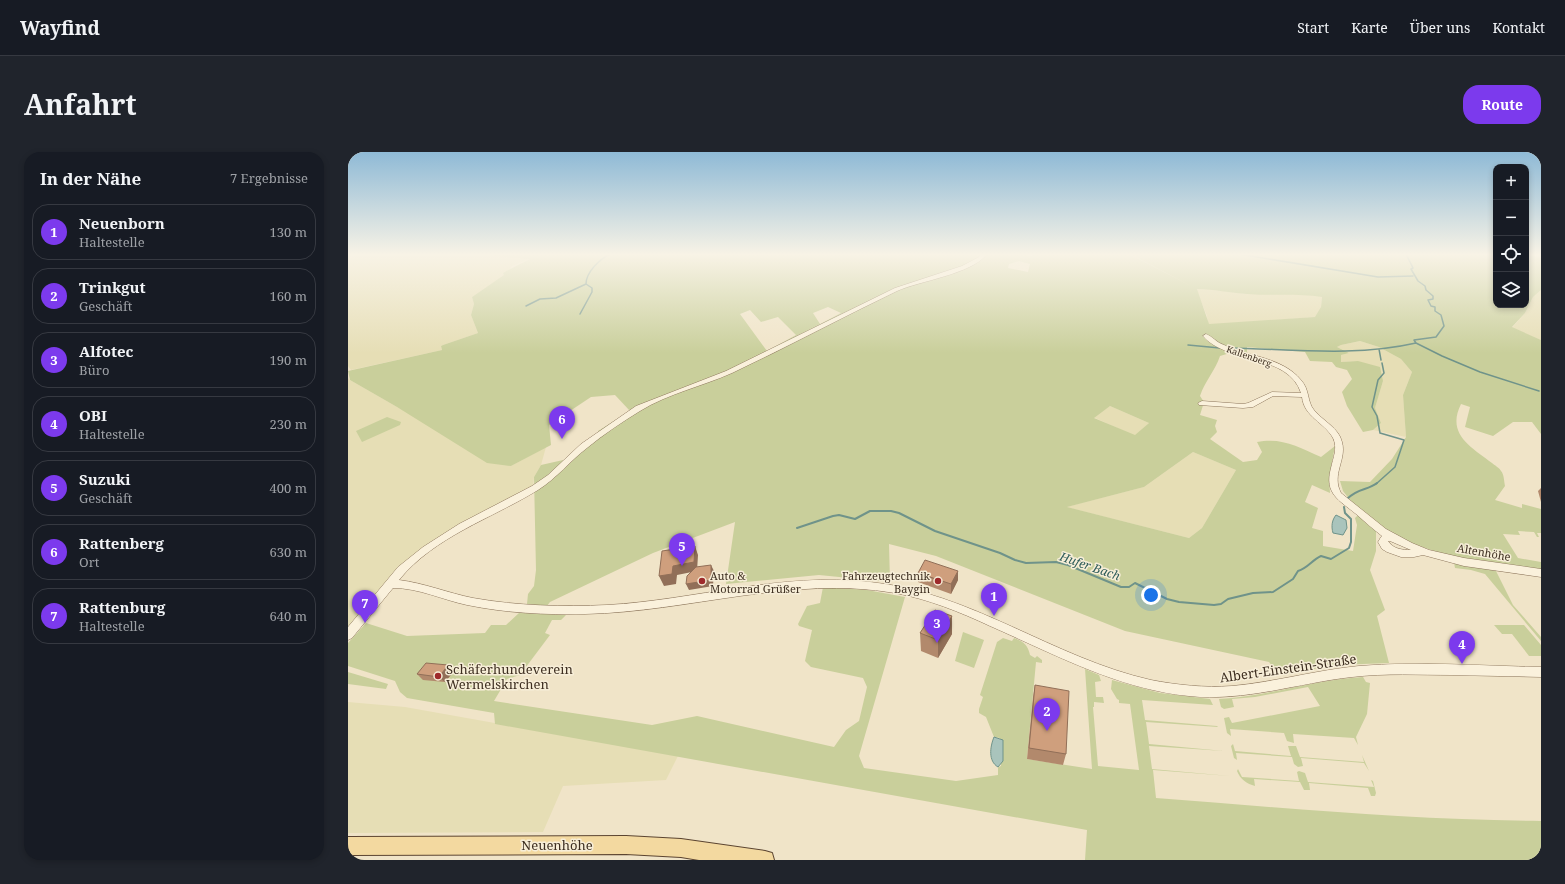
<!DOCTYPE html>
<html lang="de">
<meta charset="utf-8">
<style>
:root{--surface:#171b24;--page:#20242c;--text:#f1f3f6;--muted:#9ea1a6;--line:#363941;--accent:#7c3aed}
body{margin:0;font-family:"Noto Serif",serif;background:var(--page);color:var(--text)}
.controls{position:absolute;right:12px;top:12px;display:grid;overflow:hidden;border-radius:8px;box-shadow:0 2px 6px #0003}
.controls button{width:36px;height:36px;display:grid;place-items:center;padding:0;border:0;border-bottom:1px solid var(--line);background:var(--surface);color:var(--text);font:20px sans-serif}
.you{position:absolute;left:803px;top:443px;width:14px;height:14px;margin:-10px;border:3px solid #fff;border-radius:50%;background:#1a73e8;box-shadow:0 0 0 6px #1a73e833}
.badge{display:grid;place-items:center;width:26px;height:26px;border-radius:50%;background:var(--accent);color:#fff;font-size:13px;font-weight:700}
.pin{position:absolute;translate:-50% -33px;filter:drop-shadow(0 1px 2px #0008)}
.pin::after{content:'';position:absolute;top:21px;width:14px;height:12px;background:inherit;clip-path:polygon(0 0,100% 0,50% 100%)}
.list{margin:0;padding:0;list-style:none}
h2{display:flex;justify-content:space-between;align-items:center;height:52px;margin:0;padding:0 16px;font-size:17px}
h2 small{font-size:13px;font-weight:400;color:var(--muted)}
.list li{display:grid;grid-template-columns:26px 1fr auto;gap:12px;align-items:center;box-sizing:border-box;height:56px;margin:0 8px 8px;padding:0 8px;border:1px solid var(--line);border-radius:16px}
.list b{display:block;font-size:15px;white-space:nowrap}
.list p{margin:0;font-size:13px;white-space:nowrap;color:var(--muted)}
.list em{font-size:13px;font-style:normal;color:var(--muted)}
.icon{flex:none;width:22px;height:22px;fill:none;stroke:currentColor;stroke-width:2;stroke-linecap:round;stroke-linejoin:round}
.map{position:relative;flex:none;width:1193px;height:708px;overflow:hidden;border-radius:16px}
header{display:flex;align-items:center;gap:24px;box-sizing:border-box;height:56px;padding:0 20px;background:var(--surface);border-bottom:1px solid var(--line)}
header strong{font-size:19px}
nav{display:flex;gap:22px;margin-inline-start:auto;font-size:14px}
.intro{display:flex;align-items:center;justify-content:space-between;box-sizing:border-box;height:96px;padding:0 24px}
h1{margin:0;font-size:28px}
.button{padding:10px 18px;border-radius:16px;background:var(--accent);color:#fff;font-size:14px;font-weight:700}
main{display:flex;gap:24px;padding:0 24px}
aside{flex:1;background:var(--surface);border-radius:16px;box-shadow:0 2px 6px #0003}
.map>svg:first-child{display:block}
.farmland{fill:#e6deb5}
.green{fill:#c9cf9b;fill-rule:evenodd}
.water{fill:#a9c4bc;stroke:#6f938a}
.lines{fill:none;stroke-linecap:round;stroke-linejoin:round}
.stream-far1{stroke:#6f938a;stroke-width:1.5}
.stream{stroke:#6f938a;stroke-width:2}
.minor-casing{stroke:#8d765c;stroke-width:1}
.major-casing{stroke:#5b4430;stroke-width:2}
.minor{fill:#faf1dc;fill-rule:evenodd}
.major{fill:#f3d9a0;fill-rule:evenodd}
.wall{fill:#b2896c}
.shaded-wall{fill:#916f58}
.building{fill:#cf9f7d;stroke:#916f58}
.poi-dot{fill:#9e2a2b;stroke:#f7eed8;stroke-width:1.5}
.labels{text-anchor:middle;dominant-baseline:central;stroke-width:3;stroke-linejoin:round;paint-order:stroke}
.far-street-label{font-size:9px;fill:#3d2e20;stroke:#f7eed8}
.street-label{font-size:11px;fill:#3d2e20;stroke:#f7eed8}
.poi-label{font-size:11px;fill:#3d2e20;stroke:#f7eed8;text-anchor:start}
.water-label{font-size:12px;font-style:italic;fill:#2f5d5a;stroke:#f7eed8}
.near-street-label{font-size:13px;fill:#3d2e20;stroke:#f7eed8}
.near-poi-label{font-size:13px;fill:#3d2e20;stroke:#f7eed8;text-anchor:start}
</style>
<header>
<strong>Wayfind</strong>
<nav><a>Start</a><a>Karte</a><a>Über uns</a><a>Kontakt</a></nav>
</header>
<div class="intro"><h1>Anfahrt</h1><a class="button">Route</a></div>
<main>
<aside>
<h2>In der Nähe<small>7 Ergebnisse</small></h2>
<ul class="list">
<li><span class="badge">1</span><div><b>Neuenborn</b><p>Haltestelle</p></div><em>130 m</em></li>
<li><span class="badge">2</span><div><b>Trinkgut</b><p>Geschäft</p></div><em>160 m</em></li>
<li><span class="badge">3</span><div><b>Alfotec</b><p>Büro</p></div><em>190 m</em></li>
<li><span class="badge">4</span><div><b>OBI</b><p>Haltestelle</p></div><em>230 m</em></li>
<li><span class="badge">5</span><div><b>Suzuki</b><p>Geschäft</p></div><em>400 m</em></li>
<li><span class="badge">6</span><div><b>Rattenberg</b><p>Ort</p></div><em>630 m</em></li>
<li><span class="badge">7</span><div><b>Rattenburg</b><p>Haltestelle</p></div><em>640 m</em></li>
</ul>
</aside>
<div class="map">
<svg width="1193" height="708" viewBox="0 0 1193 708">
<rect width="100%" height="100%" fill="#f0e4c8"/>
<!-- farmland -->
<path class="farmland" d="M 10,102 L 133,102 L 183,106 L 164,114 L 162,118 L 155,121 L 157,123 L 124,145 L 126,152 L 123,163 L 130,181 L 95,193 L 93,194 L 94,198 L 3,218 L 0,214 L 0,108 Z
M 848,137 L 864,137 L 896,142 L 959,142 L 974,144 L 973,156 L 968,165 L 860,173 L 859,164 Z
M 1193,138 L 1193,188 L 1164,176 L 1177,161 L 1185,145 Z
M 1012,189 L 1031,195 L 1053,207 L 1064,220 L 1055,243 L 1058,285 L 1025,278 L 1033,271 L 1027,256 L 1035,229 L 1010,209 L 993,210 L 993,203 L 1001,201 L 989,195 L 993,193 Z
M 0,226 L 2,228 L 49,255 L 163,314 L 198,295 L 193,313 L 186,325 L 185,336 L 88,387 L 0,478 Z
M 762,254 L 801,271 L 787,284 L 745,265 Z
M 845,300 L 888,318 L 854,376 L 841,386 L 718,355 L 796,335 Z
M 0,550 L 57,555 L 330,604 L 318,628 L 215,634 L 195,680 L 0,681 Z"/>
<!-- green -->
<path class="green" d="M 141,102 L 673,102 L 683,104 L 687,102 L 781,102 L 845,135 L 782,102 L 1148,102 L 1148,153 L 1178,153 L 1178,102 L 1193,106 L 1193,138 L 1185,145 L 1177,161 L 1164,175 L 1193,188 L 1193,282 L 1184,270 L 1165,270 L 1145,284 L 1117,275 L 1122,255 L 1113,252 C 1098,282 1123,295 1144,311 C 1146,313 1152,316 1153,319 C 1156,322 1156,329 1157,334 L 1147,348 L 1174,356 L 1174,352 L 1193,357 L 1193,381 L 1189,381 L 1191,385 L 1189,385 L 1186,380 L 1170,379 L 1172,383 L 1155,382 L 1170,406 L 1193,410 L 1193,418 L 1133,410 L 1092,401 L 1028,379 L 1028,399 L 1022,418 L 1037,458 L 1029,464 L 1041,511 L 988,513 L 931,523 L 921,510 L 777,479 L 588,404 L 541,392 L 542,430 L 471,423 L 378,432 L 387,370 L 305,401 L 202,450 L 199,454 L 179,452 L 180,442 L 186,434 L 188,418 L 186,325 L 193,313 L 224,306 L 252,284 L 250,279 L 282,259 L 267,243 L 243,245 L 201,273 L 203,293 L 163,314 L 139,311 L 49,255 L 2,228 L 0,219 L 94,198 L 93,194 L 95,193 L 130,181 L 123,163 L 126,152 L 124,145 L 156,123 L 155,121 C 164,116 172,112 182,107 L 139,103 ZM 671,109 L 682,112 L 680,120 L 660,116 L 661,112 ZM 849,137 C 866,137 882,141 899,142 C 924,144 949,141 974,145 L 973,155 L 967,165 L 861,172 ZM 480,155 L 493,161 L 472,172 L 465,161 ZM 402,158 L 413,170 L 430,165 L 448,183 L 419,199 L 392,162 ZM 1012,189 L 1031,195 L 1053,207 L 1064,220 L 1055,243 L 1058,285 L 1044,307 L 1022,330 L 992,329 L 995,339 L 1012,361 L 1007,366 L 1009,373 L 1005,399 L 975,394 L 975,379 L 964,376 L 970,356 L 957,350 L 964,333 L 982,341 L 981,326 L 987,294 L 973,305 C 950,295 934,285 909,290 L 914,300 L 909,308 L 895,310 L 862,287 L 869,280 L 867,274 L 869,268 L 852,263 L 856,250 L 852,244 C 857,229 867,219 872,204 L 882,201 L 899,201 L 899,195 L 957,200 L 962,209 L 984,210 L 988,215 L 999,218 L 1004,227 L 994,240 L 999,254 L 1015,280 L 1025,278 L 1033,271 L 1027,256 L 1035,229 L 1032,215 L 1010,209 L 993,210 L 993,203 L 1001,201 L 989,195 L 993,193 ZM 762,254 L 801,271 L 787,283 L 746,266 ZM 845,300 L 888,318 L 854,376 L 841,386 L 719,355 L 796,335 Z
M 39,265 L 53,270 L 52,273 L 14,290 L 8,279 Z
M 1106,411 L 1148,419 L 1165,453 L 1193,485 L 1193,489 L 1137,422 L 1123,418 L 1107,416 Z
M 475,435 L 519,438 L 557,445 L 511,604 L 516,616 L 608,629 L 650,623 L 650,615 L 653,614 L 652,586 L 646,585 L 638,565 L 631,561 L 631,557 L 635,545 L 632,543 L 649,490 L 655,486 L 664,489 L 666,486 C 675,489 680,493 682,503 L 687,506 L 689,504 L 694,508 L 694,511 L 688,510 L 679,607 L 744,617 L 737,517 L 751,523 L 753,529 L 747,530 L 748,545 L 755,545 L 756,551 L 746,550 L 746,555 L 745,555 L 750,614 L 791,618 L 782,552 L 771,551 L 771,548 L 769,547 L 763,537 L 764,528 L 812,541 L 862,547 L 865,553 L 794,548 L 797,568 L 869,574 L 870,575 L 798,570 L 801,592 L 876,599 L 801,594 L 804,617 L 882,624 L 805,618 L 808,646 C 937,656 1064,668 1193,669 L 1193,708 L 737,708 L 739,678 L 147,572 L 146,561 L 59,546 L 52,540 L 47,529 L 0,514 L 0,491 L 18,471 L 59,484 L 137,481 L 143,473 L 158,473 L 171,461 L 218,463 L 213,468 L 204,468 L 197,481 L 202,483 L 172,523 L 159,527 L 146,549 L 304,573 L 349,564 L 486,595 L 498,578 L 511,569 L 519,535 L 515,526 L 463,515 L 457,509 L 464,478 L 451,474 L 450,472 L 459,454 L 472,451 Z
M 1146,473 L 1176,473 L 1193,493 L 1193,504 L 1181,504 L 1164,482 L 1154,482 Z
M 615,480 L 636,488 L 626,516 L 607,509 Z
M 0,520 L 40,532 L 38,537 L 0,532 Z
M 1015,525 L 1018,530 L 1022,531 L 1019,562 L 1008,585 L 1010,593 L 1006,586 L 945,582 L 946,591 L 939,589 L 936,581 L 882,577 L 883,584 L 879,581 L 876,566 L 881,565 L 884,571 L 972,554 L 960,535 L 907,545 L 884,547 L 886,555 L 876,557 L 873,555 L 871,547 C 920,544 966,528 1015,525 Z
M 885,592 L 887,599 L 943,604 L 940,594 L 948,594 L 952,605 L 1016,610 L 1014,603 L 1021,619 L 1016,611 L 953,606 L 955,614 L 950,615 L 946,612 L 944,605 L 888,601 L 889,608 L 886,606 L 883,594 Z
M 890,617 L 894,625 L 951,629 L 949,620 L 951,619 L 957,621 L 960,630 L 1026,635 L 1023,628 L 1025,629 L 1028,641 L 1027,644 L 1023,644 L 1020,636 L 961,631 L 962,638 L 956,638 L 952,630 L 906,627 L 907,634 C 899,632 892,627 889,619 Z"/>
<!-- water -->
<path class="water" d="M 988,363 L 998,368 L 999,376 L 995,383 L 985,381 C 983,374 984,368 988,363 Z
M 646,585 L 655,588 L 655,609 L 650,615 C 640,609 642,595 646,585 Z"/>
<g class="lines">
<!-- stream-far1 -->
<path class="stream-far1" d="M 891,102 L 1030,125 L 1065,124
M 178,154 L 192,147 L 208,146 L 238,132
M 232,162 L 244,140 L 244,136 L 238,132 C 238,120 252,107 262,102
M 1068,191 L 1094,204 L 1132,220 L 1191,239
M 840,193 L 872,196
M 881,196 C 943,197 1007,205 1068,191 L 1066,188 L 1088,185 L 1096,174 L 1093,163 L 1087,159 L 1087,155 L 1083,154 L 1080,148 L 1085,147 L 1085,144 L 1078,138 L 1077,134 L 1070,129 L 1063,117 L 1065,116 L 1058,102
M 1031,197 L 1033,208
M 1028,332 L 1047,315 L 1056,288 L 1032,281 L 1029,264 L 1024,255 L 1030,228 L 1036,221 L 1034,211"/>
<!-- stream -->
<path class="stream" d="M 999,347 C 1011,335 1019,339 1029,331
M 449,376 L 485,364 L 491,363 L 507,367 L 522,359 L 543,359 L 551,361 L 587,379 L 652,401 L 667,408 L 678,411 L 708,410 L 720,413 L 773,435 L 781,435 L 787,431 L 819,447 L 831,450 L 866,453 L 873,452 L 880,447 L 905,441 L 925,440 L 945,427 L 950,419 C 960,416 964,408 973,404 L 983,407 L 1001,396 L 1003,390 L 1003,367 L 997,361 L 996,355"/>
<!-- minor casing -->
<g class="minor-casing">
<path id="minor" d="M 633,102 L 639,102 C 624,122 571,129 549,139 C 493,166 439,195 384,221 C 355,234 319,242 292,259 C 274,270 256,282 239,296 C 222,309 209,326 190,338 C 143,367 87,384 51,428 C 76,431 100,441 125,446 C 170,454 215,455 259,453 C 347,448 433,420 522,430 C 623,440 705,506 803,528 C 829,533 857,536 884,534 C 927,530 969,518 1011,514 C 1070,509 1134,514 1193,515 L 1193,525 C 1164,524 1134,524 1105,523 C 1071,523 1038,521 1004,525 C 950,531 896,550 841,544 C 770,537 706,502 642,474 C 612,460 580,447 547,441 C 443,423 341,460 237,462 C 197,463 158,461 119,453 C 95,448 71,436 45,436 L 4,486 L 0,488 L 0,475 L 50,415 L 75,395 L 111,372 L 184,334 L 200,323 L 233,292 L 288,254 L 378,219 L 547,136 L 614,114 L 631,105 Z
M 858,182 C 864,184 869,191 876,193 C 901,205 934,205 953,228 C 962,238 959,250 966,258 C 975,269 991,276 994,290 C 999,308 983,322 993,341 L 1038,377 L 1064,391 L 1081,398 L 1116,406 L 1193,417 L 1193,425 L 1116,414 L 1075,403 L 1066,405 L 1053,405 L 1039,400 L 1034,397 L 1030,390 L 1033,385 L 1034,384 C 1025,377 1017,370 1008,362 C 991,348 976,342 983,316 C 985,306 990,296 985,286 C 976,270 956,265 954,245 L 925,244 L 905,255 L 895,256 L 851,253 L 850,251 L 854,249 L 895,252 L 900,251 L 924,240 L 953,241 C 940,201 878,212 855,184 ZM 1040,389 L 1042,389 L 1063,398 C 1054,398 1045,397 1040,389 Z"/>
</g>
<!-- major casing -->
<g class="major-casing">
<path id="major" d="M 278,684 L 333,687 L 417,699 L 424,701 L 426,708 L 351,708 L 333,705 L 278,702 L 0,703 L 0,685 Z"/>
</g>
<!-- minor -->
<use href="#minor" class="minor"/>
<!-- major -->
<use href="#major" class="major"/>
</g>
<!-- wall -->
<path class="wall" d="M 1193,336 L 1193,350 L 1190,339 Z
M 610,419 L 610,428 L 603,442 L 570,430 L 570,421 Z
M 604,464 L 604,482 L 590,506 L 573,499 L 572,481 Z
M 106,519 L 97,530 L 75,528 L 69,522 Z
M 687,533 L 718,602 L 715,613 L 679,607 L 685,545 Z"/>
<!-- shaded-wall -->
<path class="shaded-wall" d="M 347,394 L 350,403 L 349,419 L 329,423 L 328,432 L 316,434 L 311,424 Z
M 363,413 L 366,419 L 365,434 L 341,438 L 338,432 Z
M 610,419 L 610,428 L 603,442 L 603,432 Z
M 604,464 L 604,482 L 590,506 L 590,488 Z
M 100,513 L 106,519 L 97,530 L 91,525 Z"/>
<!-- building -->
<path class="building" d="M 347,394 L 346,410 L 325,414 L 324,422 L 311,424 L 314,399 Z
M 577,408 L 610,419 L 603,432 L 570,421 Z
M 363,413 L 363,428 L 338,432 L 339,424 L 348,415 Z
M 587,458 L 604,464 L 590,488 L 572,481 Z
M 78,511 L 100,513 L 91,525 L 69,522 Z
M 687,533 L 721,539 L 718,602 L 681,596 Z"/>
<!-- sky -->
<linearGradient id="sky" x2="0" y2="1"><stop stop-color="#8fbad6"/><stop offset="0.51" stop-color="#f8f3e6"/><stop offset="1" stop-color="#f8f3e6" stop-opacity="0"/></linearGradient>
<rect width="1193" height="201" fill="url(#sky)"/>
<!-- markers -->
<g class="poi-dot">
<circle cx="354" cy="429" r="4"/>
<circle cx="590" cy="429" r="4"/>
<circle cx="90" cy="524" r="4"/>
</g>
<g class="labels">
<!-- far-street labels -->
<g class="far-street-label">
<text transform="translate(901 204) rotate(19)">Kallenberg</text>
</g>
<!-- street labels -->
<g class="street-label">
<text transform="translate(1136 400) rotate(10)">Altenhöhe</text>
</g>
<!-- poi labels -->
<g class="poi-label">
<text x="362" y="423">Auto &amp;<tspan x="362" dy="13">Motorrad Grüßer</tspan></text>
<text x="582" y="423" text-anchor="end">Fahrzeugtechnik<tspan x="582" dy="13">Baygin</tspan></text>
</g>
<!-- water labels -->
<g class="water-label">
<text transform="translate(742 414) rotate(19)">Hufer Bach</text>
</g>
<!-- near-street labels -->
<g class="near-street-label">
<text transform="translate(940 516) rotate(-8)">Albert-Einstein-Straße</text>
<text x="209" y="693">Neuenhöhe</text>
</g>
<!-- near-poi labels -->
<g class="near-poi-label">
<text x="98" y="517">Schäferhundeverein<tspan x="98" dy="15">Wermelskirchen</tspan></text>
</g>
</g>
</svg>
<div class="controls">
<button>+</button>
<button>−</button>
<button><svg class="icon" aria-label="locate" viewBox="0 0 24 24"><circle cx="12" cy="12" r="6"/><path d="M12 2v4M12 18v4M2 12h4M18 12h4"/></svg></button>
<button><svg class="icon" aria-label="layers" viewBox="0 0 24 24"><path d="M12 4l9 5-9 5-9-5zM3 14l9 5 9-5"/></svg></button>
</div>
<div class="you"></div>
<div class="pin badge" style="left:646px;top:464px">1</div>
<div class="pin badge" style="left:699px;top:579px">2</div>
<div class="pin badge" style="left:589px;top:491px">3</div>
<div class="pin badge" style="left:1114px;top:512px">4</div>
<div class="pin badge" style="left:334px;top:414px">5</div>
<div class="pin badge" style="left:214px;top:287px">6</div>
<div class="pin badge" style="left:17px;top:471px">7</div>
</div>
</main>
